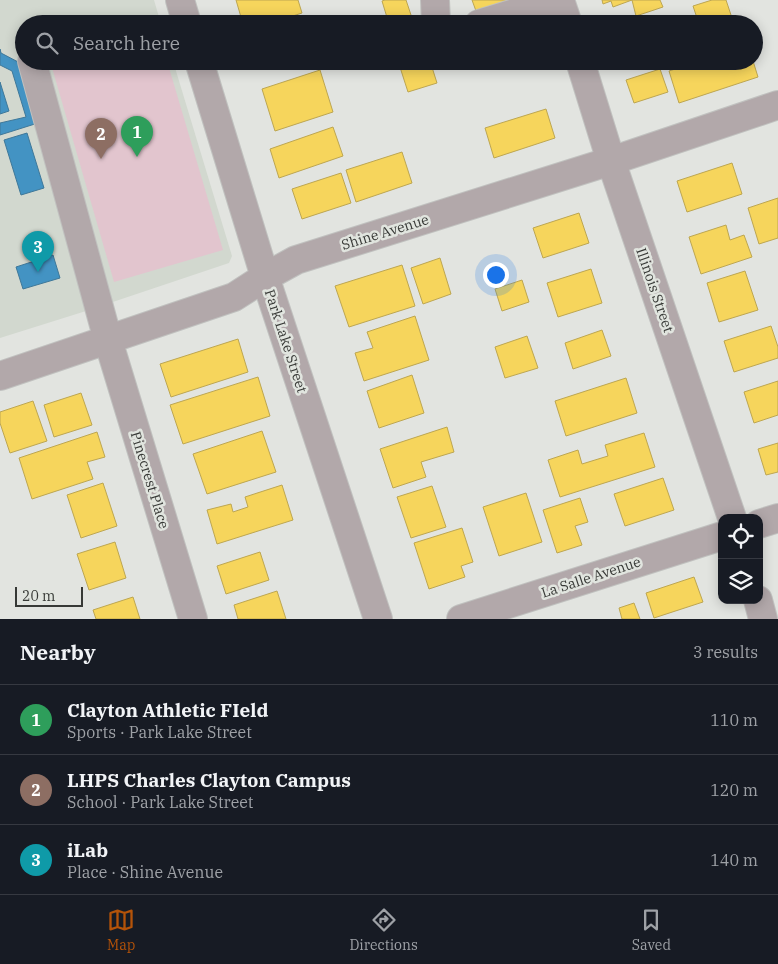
<!DOCTYPE html>
<meta charset="utf-8">
<style>
:root{--surface:#171b24;--page:#242831;--text:#f1f3f6;--muted:#9ea1a6;--line:#363941;--accent:#b45309}
body{margin:0;font-family:"IBM Plex Serif",serif;background:var(--page);color:var(--text)}
.controls{position:absolute;right:15px;bottom:15px;display:grid;overflow:hidden;border-radius:10px;box-shadow:0 2px 12px #0003}
.controls button{width:45px;height:45px;display:grid;place-items:center;padding:0;border:0;border-bottom:1px solid var(--line);background:var(--surface);color:var(--text);font:25px sans-serif}
.scale{position:absolute;left:15px;bottom:12px;width:68px;box-sizing:border-box;padding-left:5px;border:2px solid #373936;border-top:0;font-size:14px;line-height:18px;white-space:nowrap;color:#373936;-webkit-text-stroke:4px #e1e5df;paint-order:stroke}
.you{position:absolute;left:495px;top:274px;width:18px;height:18px;margin:-12px;border:4px solid #fff;border-radius:50%;background:#1a73e8;box-shadow:0 0 0 8px #1a73e833}
.badge{display:grid;place-items:center;width:32px;height:32px;border-radius:50%;background:var(--accent);color:#fff;font-size:16px;font-weight:700}
.pin{position:absolute;translate:-50% -41px;filter:drop-shadow(0 1px 2px #0008)}
.pin::after{content:'';position:absolute;top:26px;width:18px;height:15px;background:inherit;clip-path:polygon(0 0,100% 0,50% 100%)}
.list{margin:0;padding:0;list-style:none}
h2{display:flex;justify-content:space-between;align-items:center;height:65px;margin:0;padding:0 20px;font-size:21px}
h2 small{font-size:16px;font-weight:400;color:var(--muted)}
.list li{display:grid;grid-template-columns:32px 1fr auto;gap:15px;align-items:center;box-sizing:border-box;height:70px;padding:0 20px;border-top:1px solid var(--line)}
.list b{display:block;font-size:19px;white-space:nowrap}
.list p{margin:0;font-size:16px;white-space:nowrap;color:var(--muted)}
.list em{font-size:16px;font-style:normal;color:var(--muted)}
.icon{flex:none;width:28px;height:28px;fill:none;stroke:currentColor;stroke-width:2;stroke-linecap:round;stroke-linejoin:round}
.map{position:relative;flex:none;width:778px;height:619px;overflow:hidden}
.search{position:absolute;background:var(--surface);box-shadow:0 2px 12px #0003;left:15px;right:15px;top:15px;height:55px;display:flex;align-items:center;gap:12px;box-sizing:border-box;padding:0 18px;border-radius:28px;color:var(--muted);font-size:19px}
.sheet{height:275px;background:var(--surface)}
nav{display:flex;justify-content:space-around;align-items:center;box-sizing:border-box;height:70px;border-top:1px solid var(--line);background:var(--surface);font-size:14px;color:var(--muted)}
nav a{display:grid;justify-items:center;gap:2px}
nav .on{color:var(--accent)}
.map>svg:first-child{display:block}
.built{fill:#d2d8cf}
.green{fill:#e2c5ce}
.homes{fill:#f6d55c;stroke:#bda651}
.schools{fill:#4393c3;stroke:#3f7899}
.lines{fill:none;stroke-linecap:round;stroke-linejoin:round}
.minor-casing{stroke:#c0c1bf;stroke-width:30}
.minor{stroke:#b2a8aa;stroke-width:28}
.labels{text-anchor:middle;dominant-baseline:central;stroke-width:5;stroke-linejoin:round;paint-order:stroke}
.street-label{font-size:14px;fill:#373936;stroke:#e1e5df}
</style>
<div class="map">
<svg width="778" height="619" viewBox="0 0 778 619">
<rect width="100%" height="100%" fill="#e2e4e0"/>
<!-- built -->
<path class="built" d="M 0,0 L 154,0 L 161,24 L 24,24 L 24,61 L 173,61 L 232,256 L 229,263 L 86,311 L 0,338 Z"/>
<!-- green -->
<path class="green" d="M 60,61 L 167,61 L 223,250 L 114,282 L 51,64 Z"/>
<!-- homes -->
<path class="homes" d="M 236,0 L 298,0 L 302,13 L 268,24 L 243,24 Z
M 385,0 L 406,0 L 414,24 L 389,24 L 382,1 Z
M 472,0 L 508,0 L 508,1 L 476,11 Z
M 602,0 L 660,0 L 663,7 L 636,16 L 632,0 L 613,7 L 611,1 L 603,4 Z
M 712,0 L 726,0 L 734,24 L 699,24 L 693,6 Z
M 398,61 L 430,61 L 437,83 L 408,92 Z
M 614,61 L 637,61 L 616,68 Z
M 700,61 L 753,61 L 758,77 L 679,103 L 669,71 Z
M 660,69 L 668,92 L 634,103 L 626,80 Z
M 320,70 L 333,112 L 275,131 L 262,89 Z
M 546,109 L 555,138 L 494,158 L 485,128 Z
M 333,127 L 343,156 L 279,178 L 270,149 Z
M 402,152 L 412,183 L 356,202 L 346,170 Z
M 732,163 L 742,194 L 687,212 L 677,181 Z
M 341,173 L 351,203 L 302,219 L 292,189 Z
M 778,198 L 778,238 L 759,244 L 748,208 Z
M 579,213 L 589,243 L 543,258 L 533,228 Z
M 726,225 L 730,240 L 744,235 L 752,257 L 701,274 L 689,237 Z
M 440,258 L 451,294 L 423,304 L 411,268 Z
M 402,265 L 415,306 L 349,327 L 335,286 Z
M 591,269 L 602,303 L 558,317 L 547,283 Z
M 745,271 L 758,310 L 719,322 L 707,283 Z
M 522,280 L 529,302 L 502,311 L 495,289 Z
M 415,316 L 429,360 L 364,381 L 355,353 L 373,348 L 367,332 Z
M 771,326 L 778,347 L 778,358 L 734,372 L 724,341 Z
M 602,330 L 611,356 L 573,369 L 565,343 Z
M 527,336 L 538,368 L 505,378 L 495,347 Z
M 238,339 L 248,372 L 171,397 L 160,364 Z
M 412,375 L 424,413 L 379,428 L 367,391 Z
M 258,377 L 270,416 L 183,444 L 170,405 Z
M 626,378 L 637,413 L 566,436 L 555,401 Z
M 778,381 L 778,415 L 754,423 L 744,392 Z
M 81,393 L 92,425 L 54,437 L 44,405 Z
M 33,401 L 47,441 L 10,453 L 0,423 L 0,412 Z
M 447,427 L 454,452 L 421,462 L 426,477 L 393,488 L 380,449 Z
M 262,431 L 276,472 L 207,494 L 193,454 Z
M 97,432 L 105,457 L 87,462 L 93,479 L 32,499 L 19,458 Z
M 644,433 L 655,467 L 560,497 L 548,460 L 578,450 L 582,464 L 608,456 L 605,445 Z
M 778,443 L 778,472 L 766,475 L 758,449 Z
M 663,478 L 674,510 L 625,526 L 614,494 Z
M 103,483 L 117,526 L 81,538 L 67,495 Z
M 282,485 L 293,520 L 217,544 L 207,510 L 231,504 L 233,512 L 248,507 L 245,497 Z
M 432,486 L 446,527 L 411,538 L 397,497 Z
M 526,493 L 542,542 L 499,556 L 483,507 Z
M 580,498 L 588,522 L 575,526 L 582,545 L 557,553 L 543,510 Z
M 462,528 L 473,562 L 461,566 L 465,577 L 429,589 L 414,543 Z
M 115,542 L 126,578 L 89,590 L 77,554 Z
M 260,552 L 269,580 L 226,594 L 217,566 Z
M 694,577 L 703,602 L 654,618 L 646,593 Z
M 277,591 L 286,619 L 238,619 L 234,605 Z
M 133,597 L 140,619 L 96,619 L 93,610 Z
M 634,603 L 640,619 L 622,619 L 619,608 Z"/>
<!-- schools -->
<path class="schools" d="M 0,49 L 1,53 L 20,63 L 38,123 L 0,135 L 0,123 L 26,117 L 12,71 L 0,65 Z
M 0,82 L 9,111 L 0,114 Z
M 27,133 L 44,188 L 21,195 L 4,140 Z
M 53,255 L 60,278 L 23,289 L 16,267 Z"/>
<g class="lines">
<!-- minor casing -->
<g class="minor-casing">
<path id="minor" d="M 180,0 L 187,24
M 435,0 L 436,24
M 560,0 L 568,24
M 479,24 L 557,0
M 32,61 L 108,340 L 193,619
M 199,61 L 265,277 L 378,619
M 580,61 L 611,161 L 732,518
M 0,376 L 234,297 L 265,277 L 296,260 L 611,161 L 778,105
M 759,524 L 778,518
M 758,600 L 763,619
M 461,619 L 722,536"/>
</g>
<!-- minor -->
<use href="#minor" class="minor"/>
</g>
<g class="labels">
<!-- street labels -->
<g class="street-label">
<text transform="translate(385 232) rotate(-17)">Shine Avenue</text>
<text transform="translate(655 290) rotate(71)">Illinois Street</text>
<text transform="translate(286 341) rotate(72)">Park Lake Street</text>
<text transform="translate(150 480) rotate(73)">Pinecrest Place</text>
<text transform="translate(591 577) rotate(-18)">La Salle Avenue</text>
</g>
</g>
</svg>
<div class="controls">
<button><svg class="icon" aria-label="locate" viewBox="0 0 24 24"><circle cx="12" cy="12" r="6"/><path d="M12 2v4M12 18v4M2 12h4M18 12h4"/></svg></button>
<button><svg class="icon" aria-label="layers" viewBox="0 0 24 24"><path d="M12 4l9 5-9 5-9-5zM3 14l9 5 9-5"/></svg></button>
</div>
<div class="scale">20 m</div>
<div class="you"></div>
<div class="pin badge" style="left:137px;top:157px;background:#2e9e5b">1</div>
<div class="pin badge" style="left:101px;top:159px;background:#8d6e63">2</div>
<div class="pin badge" style="left:38px;top:272px;background:#0f9aa8">3</div>
<div class="search"><svg class="icon" aria-label="search" viewBox="0 0 24 24"><circle cx="10" cy="10" r="6"/><path d="M15 15l6 6"/></svg>Search here</div>
</div>
<section class="sheet">
<h2>Nearby<small>3 results</small></h2>
<ul class="list">
<li><span class="badge" style="background:#2e9e5b">1</span><div><b>Clayton Athletic FIeld</b><p>Sports · Park Lake Street</p></div><em>110 m</em></li>
<li><span class="badge" style="background:#8d6e63">2</span><div><b>LHPS Charles Clayton Campus</b><p>School · Park Lake Street</p></div><em>120 m</em></li>
<li><span class="badge" style="background:#0f9aa8">3</span><div><b>iLab</b><p>Place · Shine Avenue</p></div><em>140 m</em></li>
</ul>
</section>
<nav>
<a class="on"><svg class="icon" aria-label="map" viewBox="0 0 24 24"><path d="M3 6l6-2 6 2 6-2v14l-6 2-6-2-6 2zM9 4v14M15 6v14"/></svg>Map</a>
<a><svg class="icon" aria-label="directions" viewBox="0 0 24 24"><path d="M12 3l9 9-9 9-9-9zM9 14v-3h6M13 9l2 2-2 2"/></svg>Directions</a>
<a><svg class="icon" aria-label="saved" viewBox="0 0 24 24"><path d="M7 4h10v16l-5-4-5 4z"/></svg>Saved</a>
</nav>
